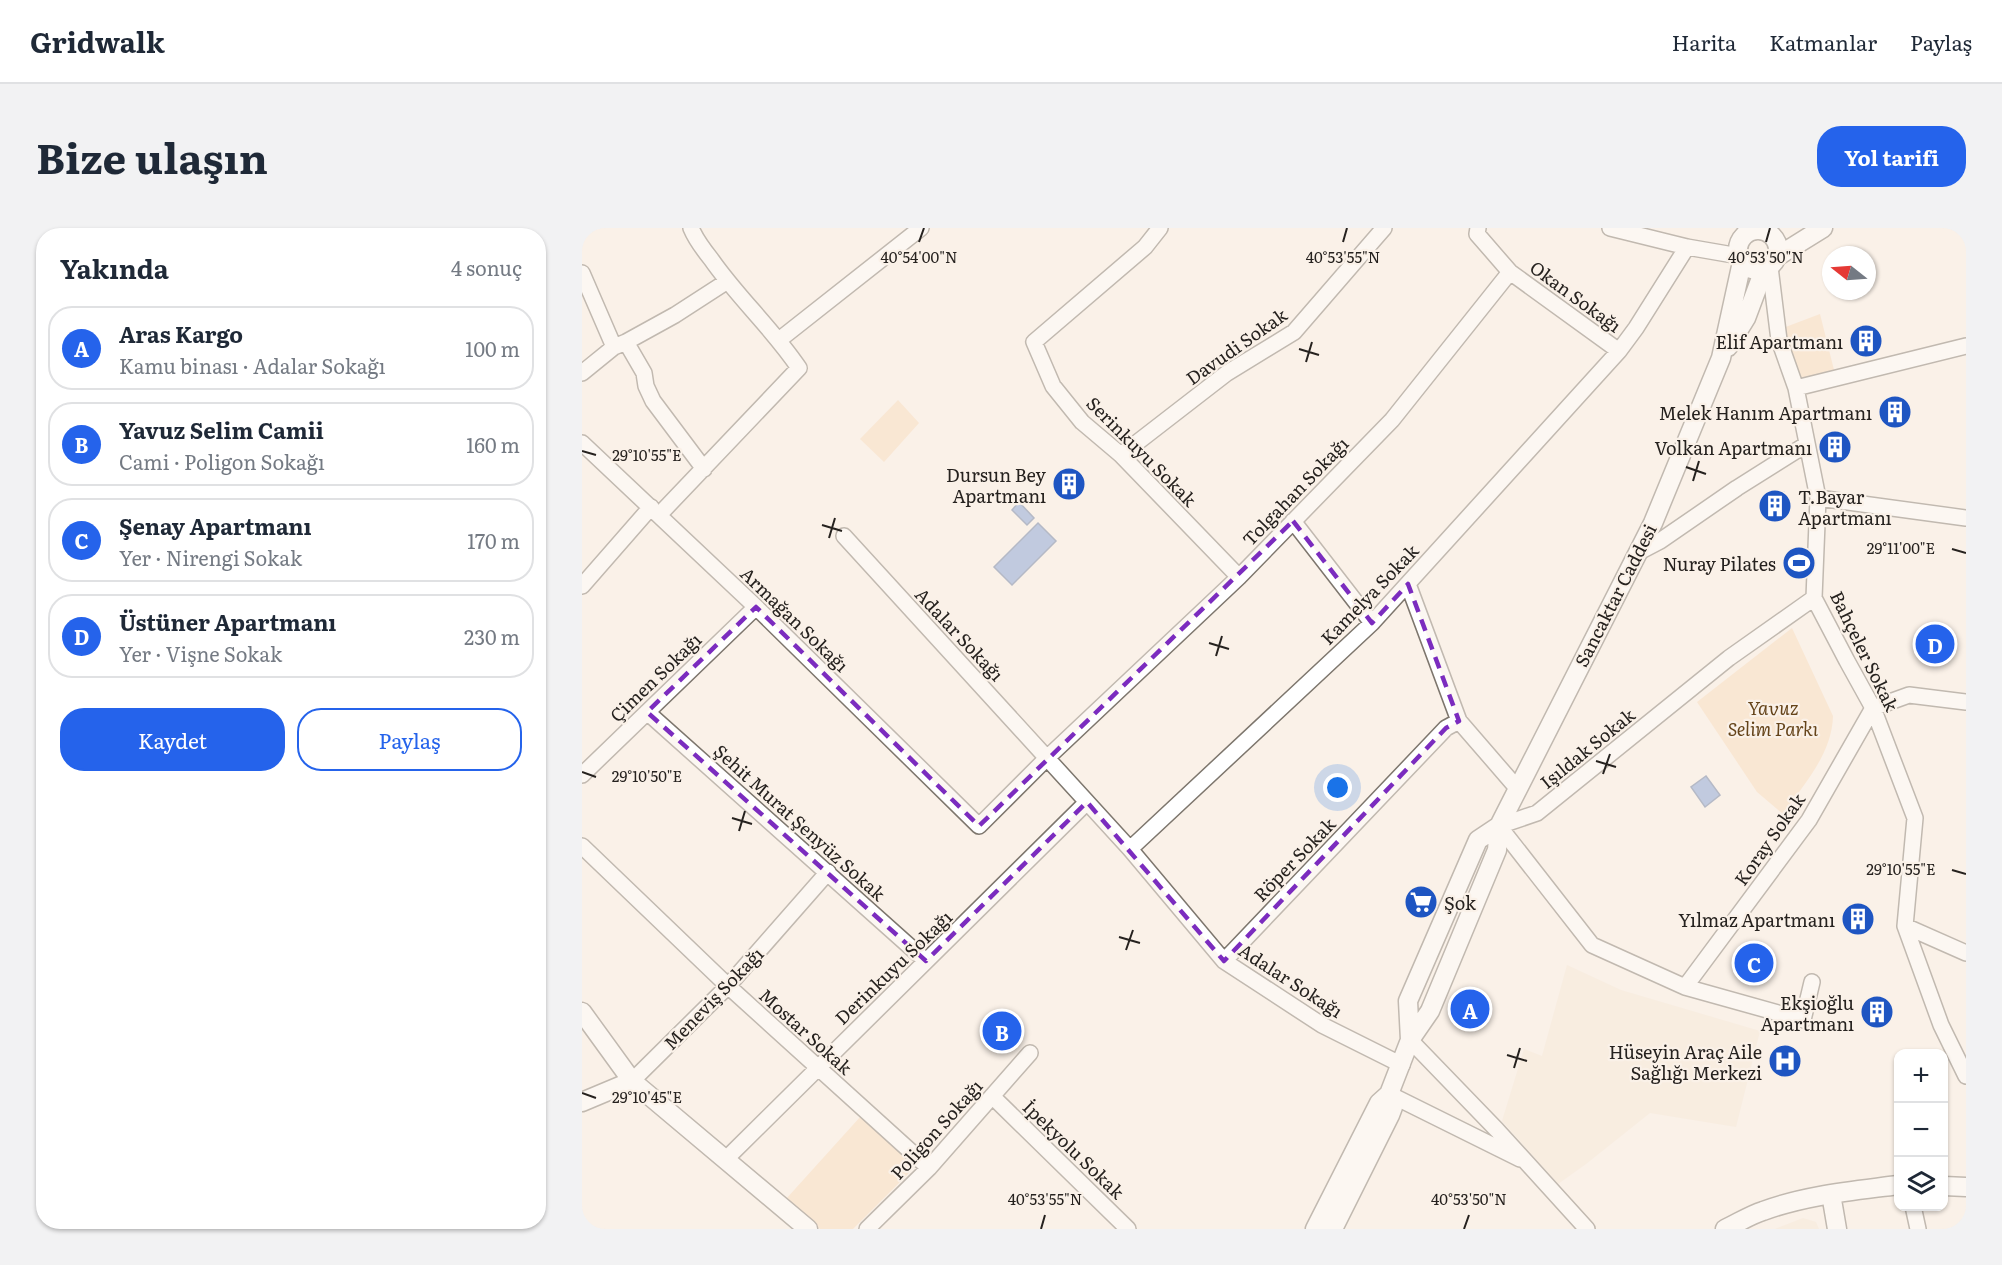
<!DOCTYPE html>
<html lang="tr">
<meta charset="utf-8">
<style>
:root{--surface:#fff;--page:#f2f2f3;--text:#1f2937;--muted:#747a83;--line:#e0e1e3;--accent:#2563eb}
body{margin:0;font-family:Literata,serif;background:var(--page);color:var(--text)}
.controls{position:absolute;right:18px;bottom:18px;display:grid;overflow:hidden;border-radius:12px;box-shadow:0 2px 4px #0004}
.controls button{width:54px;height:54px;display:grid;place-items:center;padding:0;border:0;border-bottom:2px solid var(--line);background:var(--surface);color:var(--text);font:30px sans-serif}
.compass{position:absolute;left:1240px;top:18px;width:54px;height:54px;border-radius:50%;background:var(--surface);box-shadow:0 2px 4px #0004;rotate:287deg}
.you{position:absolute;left:756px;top:560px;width:21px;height:21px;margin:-15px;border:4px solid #fff;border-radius:50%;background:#1a73e8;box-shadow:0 0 0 9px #1a73e833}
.badge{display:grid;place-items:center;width:39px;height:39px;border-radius:50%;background:var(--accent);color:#fff;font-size:20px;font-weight:700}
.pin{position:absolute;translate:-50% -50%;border:3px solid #fff;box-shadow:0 2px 6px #0006}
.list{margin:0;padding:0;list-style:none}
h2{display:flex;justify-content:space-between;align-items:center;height:78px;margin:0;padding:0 24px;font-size:26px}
h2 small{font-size:20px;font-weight:400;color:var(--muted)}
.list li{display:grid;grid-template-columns:39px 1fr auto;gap:18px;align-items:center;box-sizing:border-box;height:84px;margin:0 12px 12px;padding:0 12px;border:2px solid var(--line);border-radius:24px}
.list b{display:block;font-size:22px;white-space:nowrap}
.list p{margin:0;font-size:20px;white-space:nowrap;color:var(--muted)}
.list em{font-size:20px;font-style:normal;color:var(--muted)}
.actions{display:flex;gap:12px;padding:18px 24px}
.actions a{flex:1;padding:14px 0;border:2px solid var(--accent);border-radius:24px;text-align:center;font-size:21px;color:var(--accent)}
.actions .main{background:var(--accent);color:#fff}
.icon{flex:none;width:33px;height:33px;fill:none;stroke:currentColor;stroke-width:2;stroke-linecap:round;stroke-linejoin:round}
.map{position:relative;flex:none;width:1384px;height:1001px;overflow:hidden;border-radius:24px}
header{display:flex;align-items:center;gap:36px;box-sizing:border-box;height:84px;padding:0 30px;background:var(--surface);border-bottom:2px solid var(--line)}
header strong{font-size:28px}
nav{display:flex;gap:33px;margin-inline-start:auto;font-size:21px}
.intro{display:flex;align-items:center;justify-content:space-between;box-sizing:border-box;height:144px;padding:0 36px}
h1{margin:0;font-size:42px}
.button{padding:15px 27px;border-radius:24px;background:var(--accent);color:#fff;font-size:21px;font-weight:700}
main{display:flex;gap:36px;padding:0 36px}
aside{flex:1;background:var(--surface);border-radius:24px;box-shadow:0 2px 4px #0004}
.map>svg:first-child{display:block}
.built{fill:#f6e8d8}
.green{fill:#f9dbbb}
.water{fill:#7c9cd5;stroke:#62779e;stroke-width:1.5}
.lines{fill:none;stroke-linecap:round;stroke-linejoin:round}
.minor-casing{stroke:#7d766d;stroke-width:18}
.tertiary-casing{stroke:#7d766d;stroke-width:21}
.minor{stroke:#fff;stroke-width:15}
.tertiary{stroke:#fff;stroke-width:18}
.marked{fill:none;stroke:#7b2cbf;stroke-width:4.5;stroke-dasharray:12 8;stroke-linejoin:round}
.ticks{fill:none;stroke:#26221f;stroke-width:2}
.labels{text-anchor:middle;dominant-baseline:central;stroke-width:4.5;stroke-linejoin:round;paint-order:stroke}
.street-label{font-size:18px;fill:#26221f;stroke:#faf1e8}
.poi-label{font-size:18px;fill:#26221f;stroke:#faf1e8;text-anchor:end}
.park-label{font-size:18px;font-style:italic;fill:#65441a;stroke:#faf1e8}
.ticks-label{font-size:15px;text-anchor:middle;fill:#26221f;stroke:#faf1e8;stroke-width:4.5;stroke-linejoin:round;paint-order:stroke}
</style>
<header>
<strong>Gridwalk</strong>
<nav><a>Harita</a><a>Katmanlar</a><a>Paylaş</a></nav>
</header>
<div class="intro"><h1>Bize ulaşın</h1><a class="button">Yol tarifi</a></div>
<main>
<aside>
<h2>Yakında<small>4 sonuç</small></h2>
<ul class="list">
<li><span class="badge">A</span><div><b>Aras Kargo</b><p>Kamu binası · Adalar Sokağı</p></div><em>100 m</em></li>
<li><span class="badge">B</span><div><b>Yavuz Selim Camii</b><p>Cami · Poligon Sokağı</p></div><em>160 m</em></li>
<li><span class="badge">C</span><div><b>Şenay Apartmanı</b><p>Yer · Nirengi Sokak</p></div><em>170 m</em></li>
<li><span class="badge">D</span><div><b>Üstüner Apartmanı</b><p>Yer · Vişne Sokak</p></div><em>230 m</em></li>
</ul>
<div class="actions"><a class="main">Kaydet</a><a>Paylaş</a></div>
</aside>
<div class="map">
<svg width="1384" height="1001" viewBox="0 0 1384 1001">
<rect width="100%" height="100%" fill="#faf1e8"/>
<!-- built -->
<path class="built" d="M 985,737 L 1039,762 L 1178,803 L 1154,899 L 1068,885 L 1004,936 L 976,956 L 920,893 L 942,821 L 960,828 Z
M 1221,990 L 1234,994 L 1237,1001 L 1193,1001 Z"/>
<!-- green -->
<path class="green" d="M 1238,86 L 1253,146 L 1217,156 L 1201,100 Z
M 316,172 L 337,195 L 302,234 L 278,211 Z
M 1210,400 L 1251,488 C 1250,526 1222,556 1201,586 L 1175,564 L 1115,474 Z
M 279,888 L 326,928 L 329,941 L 326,946 L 271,1001 L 238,1001 L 204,971 Z"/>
<!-- water -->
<path class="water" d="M 437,274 L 452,290 L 445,297 L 430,282 Z
M 456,295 L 474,313 L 430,357 L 412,339 Z
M 1124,548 L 1138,567 L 1123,579 L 1109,559 Z"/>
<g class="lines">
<!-- minor casing -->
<g class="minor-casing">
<path id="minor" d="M 578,0 L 563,19 L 452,114 L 471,158 L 500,194 L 539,227 L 657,349
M 1028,0 L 1105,19 L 1157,28
M 1164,0 L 1167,5
M 1188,39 L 1197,112 L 1214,160 L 1236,270 L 1232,370 L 1265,433 L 1291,480 L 1333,590 L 1323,698 L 1359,797 L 1384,848
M 928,44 L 1037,123
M 0,45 L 32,119
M 197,112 L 339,0
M 44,114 L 62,145 L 64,158 L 71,173 L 122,241
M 0,145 L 32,119 L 44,114 L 93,87 L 144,54
M 1214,160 L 1384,118
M 0,215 L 174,379 L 397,598 L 465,530 L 657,349 L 810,192 L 928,44 L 895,6 L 896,0
M 539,227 L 645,145 L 712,104 L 802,0
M 1236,270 L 1384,290
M 77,287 L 217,140 C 191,101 156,70 129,31 C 121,21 114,12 109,0
M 711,293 L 790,395
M 262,308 L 548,621 L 642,733 L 740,797 L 820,837
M 1055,325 L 1078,313 L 1155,260 L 1225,216
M 826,356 L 877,493
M 0,358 L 69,279
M 65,484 L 344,733
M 0,547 L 174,379
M 0,618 L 146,758 L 347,940
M 548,621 L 790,395 L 1037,123 L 1054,100 L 1105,19
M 1323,698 L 1384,725
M 642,733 L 864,500 L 877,493 L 935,560
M 1230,754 L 1221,792 L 1103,759 L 1010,717 L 917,598 L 955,585 L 1147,430 L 1232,370
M 1103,759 L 1227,592 L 1291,480 L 1327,467 L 1384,474
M 828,812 L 915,902 L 1005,1001
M 50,853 L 146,758 L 246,644
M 807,866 L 938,931
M 410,868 L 546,1001
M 144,931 L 505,574
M 1331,978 L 1336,1001
M 285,1001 L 347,940 L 448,825"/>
</g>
<!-- tertiary casing -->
<g class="tertiary-casing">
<path id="tertiary" d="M1156 22a20 20 0 1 1 40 0a20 20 0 1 1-40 0Z
M 1196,28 L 1241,0
M 1146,119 L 1164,90 L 1182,42
M 0,784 L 50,853 L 226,1001
M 828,812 L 826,773 L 896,612 L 917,598
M 0,874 L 50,853
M 1362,958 L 1384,959
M 1249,966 L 1255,1001
M 733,1001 L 797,875 L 807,866 L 828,812 L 848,783 L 915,622 L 917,598 L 1071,295 L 1139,130 L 1160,34
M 751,1001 L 808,887 L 811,879 L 807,866
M 1143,1001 C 1156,995 1168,987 1181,983 C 1224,967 1271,963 1316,957"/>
</g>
<!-- minor -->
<use href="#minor" class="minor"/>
<!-- tertiary -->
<use href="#tertiary" class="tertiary"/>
</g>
<!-- marked area -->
<path d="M0 0H1384V1001H0ZM 711,293 L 790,395 L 826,356 L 877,493 L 864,500 L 642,733 L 505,574 L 344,733 L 65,484 L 174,379 L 397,598 Z" fill="#faf1e8" fill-opacity=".55" fill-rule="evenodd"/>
<path class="marked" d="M 711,293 L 790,395 L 826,356 L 877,493 L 864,500 L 642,733 L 505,574 L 344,733 L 65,484 L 174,379 L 397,598 Z"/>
<!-- ticks -->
<path class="ticks" d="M 337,14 L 342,0M 761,14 L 765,0M 1184,14 L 1188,0M 717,121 L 737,127M 724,134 L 730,114M 0,223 L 14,227M 1104,239 L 1124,246M 1111,253 L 1117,233M 240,297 L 260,303M 247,310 L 253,290M 1370,321 L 1384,325M 627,415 L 647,421M 634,428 L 640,408M 1014,533 L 1034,539M 0,544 L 14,549M 1021,546 L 1028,526M 150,590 L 170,596M 157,603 L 163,583M 1370,642 L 1384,646M 537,709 L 558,715M 544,722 L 551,702M 925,827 L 945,833M 932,840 L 938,820M 0,865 L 14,870M 459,1001 L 463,987M 882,1001 L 887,987"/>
<!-- icons -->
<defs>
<g id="building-disc" transform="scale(1.725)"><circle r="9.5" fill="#1e55c2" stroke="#faf1e8"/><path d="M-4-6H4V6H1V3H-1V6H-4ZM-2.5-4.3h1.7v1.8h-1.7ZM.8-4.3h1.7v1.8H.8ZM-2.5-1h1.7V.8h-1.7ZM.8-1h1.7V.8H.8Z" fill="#fff"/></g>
<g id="stadium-disc" transform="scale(1.725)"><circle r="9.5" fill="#1e55c2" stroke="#faf1e8"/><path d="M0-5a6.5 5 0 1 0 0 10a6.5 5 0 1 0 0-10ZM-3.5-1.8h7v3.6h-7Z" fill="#fff"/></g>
<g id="supermarket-disc" transform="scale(1.725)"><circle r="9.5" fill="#1e55c2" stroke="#faf1e8"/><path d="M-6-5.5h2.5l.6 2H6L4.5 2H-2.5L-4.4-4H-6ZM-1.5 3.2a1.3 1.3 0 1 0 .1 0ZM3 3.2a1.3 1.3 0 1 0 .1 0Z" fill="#fff"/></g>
<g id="hospital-disc" transform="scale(1.725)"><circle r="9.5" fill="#1e55c2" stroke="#faf1e8"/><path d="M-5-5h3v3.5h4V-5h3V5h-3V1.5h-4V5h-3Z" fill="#fff"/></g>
</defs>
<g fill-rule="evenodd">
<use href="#building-disc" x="1284" y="113"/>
<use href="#building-disc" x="1313" y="184"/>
<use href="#building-disc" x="1253" y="219"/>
<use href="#building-disc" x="487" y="256"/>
<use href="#building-disc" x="1193" y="278"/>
<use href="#stadium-disc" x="1217" y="335"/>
<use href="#supermarket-disc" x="839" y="674"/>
<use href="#building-disc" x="1276" y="691"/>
<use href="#building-disc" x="1295" y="784"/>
<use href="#hospital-disc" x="1203" y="833"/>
</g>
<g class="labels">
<!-- street labels -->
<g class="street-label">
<text transform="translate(994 68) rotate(36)">Okan Sokağı</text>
<text transform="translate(654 118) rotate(-35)">Davudi Sokak</text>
<text transform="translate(560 223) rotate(45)">Serinkuyu Sokak</text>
<text transform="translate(713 263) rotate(-46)">Tolgahan Sokağı</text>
<text transform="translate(787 366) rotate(-46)">Kamelya Sokak</text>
<text transform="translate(1033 367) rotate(-63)">Sancaktar Caddesi</text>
<text transform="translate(213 391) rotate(44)">Armağan Sokağı</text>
<text transform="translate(378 406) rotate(47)">Adalar Sokağı</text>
<text transform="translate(1283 423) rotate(64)">Bahçeler Sokak</text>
<text transform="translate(73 449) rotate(-44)">Çimen Sokağı</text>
<text transform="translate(1005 520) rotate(-39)">Işıldak Sokak</text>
<text transform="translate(218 594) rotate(42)">Şehit Murat Şenyüz Sokak</text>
<text transform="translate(1187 611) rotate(-55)">Koray Sokak</text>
<text transform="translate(712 631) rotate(-46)">Röper Sokak</text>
<text transform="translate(311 739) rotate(-44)">Derinkuyu Sokağı</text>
<text transform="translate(709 752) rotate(33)">Adalar Sokağı</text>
<text transform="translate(131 770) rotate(-46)">Meneviş Sokağı</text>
<text transform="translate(224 803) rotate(42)">Mostar Sokak</text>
<text transform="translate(354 901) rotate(-48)">Poligon Sokağı</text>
<text transform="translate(492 921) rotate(44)">İpekyolu Sokak</text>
</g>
<!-- poi labels -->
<g class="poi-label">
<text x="1261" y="113">Elif Apartmanı</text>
<text x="1290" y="184">Melek Hanım Apartmanı</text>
<text x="1230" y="219">Volkan Apartmanı</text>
<text x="464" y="246">Dursun Bey<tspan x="464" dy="21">Apartmanı</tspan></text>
<text x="1216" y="268" text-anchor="start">T.Bayar<tspan x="1216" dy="21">Apartmanı</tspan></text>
<text x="1194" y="335">Nuray Pilates</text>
<text x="862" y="674" text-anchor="start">Şok</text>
<text x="1253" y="691">Yılmaz Apartmanı</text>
<text x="1272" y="774">Ekşioğlu<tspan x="1272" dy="21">Apartmanı</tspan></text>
<text x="1180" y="823">Hüseyin Araç Aile<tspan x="1180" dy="21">Sağlığı Merkezi</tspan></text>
</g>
<!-- park labels -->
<g class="park-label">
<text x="1191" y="479">Yavuz<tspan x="1191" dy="21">Selim Parkı</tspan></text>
</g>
</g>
<g class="ticks-label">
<text x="337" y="35">40°54'00"N</text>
<text x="761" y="35">40°53'55"N</text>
<text x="1184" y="35">40°53'50"N</text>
<text x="65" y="233">29°10'55"E</text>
<text x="1319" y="326">29°11'00"E</text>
<text x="65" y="554">29°10'50"E</text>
<text x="1319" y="647">29°10'55"E</text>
<text x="65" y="875">29°10'45"E</text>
<text x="463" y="977">40°53'55"N</text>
<text x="887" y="977">40°53'50"N</text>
</g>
</svg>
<div class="controls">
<button>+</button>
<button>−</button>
<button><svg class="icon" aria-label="layers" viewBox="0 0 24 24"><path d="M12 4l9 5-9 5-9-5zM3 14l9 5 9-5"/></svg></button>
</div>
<svg class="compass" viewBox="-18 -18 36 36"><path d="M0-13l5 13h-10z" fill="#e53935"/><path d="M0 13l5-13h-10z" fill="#747a83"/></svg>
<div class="you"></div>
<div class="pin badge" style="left:888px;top:781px">A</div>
<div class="pin badge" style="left:420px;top:803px">B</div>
<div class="pin badge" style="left:1172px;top:735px">C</div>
<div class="pin badge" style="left:1353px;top:416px">D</div>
</div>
</main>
